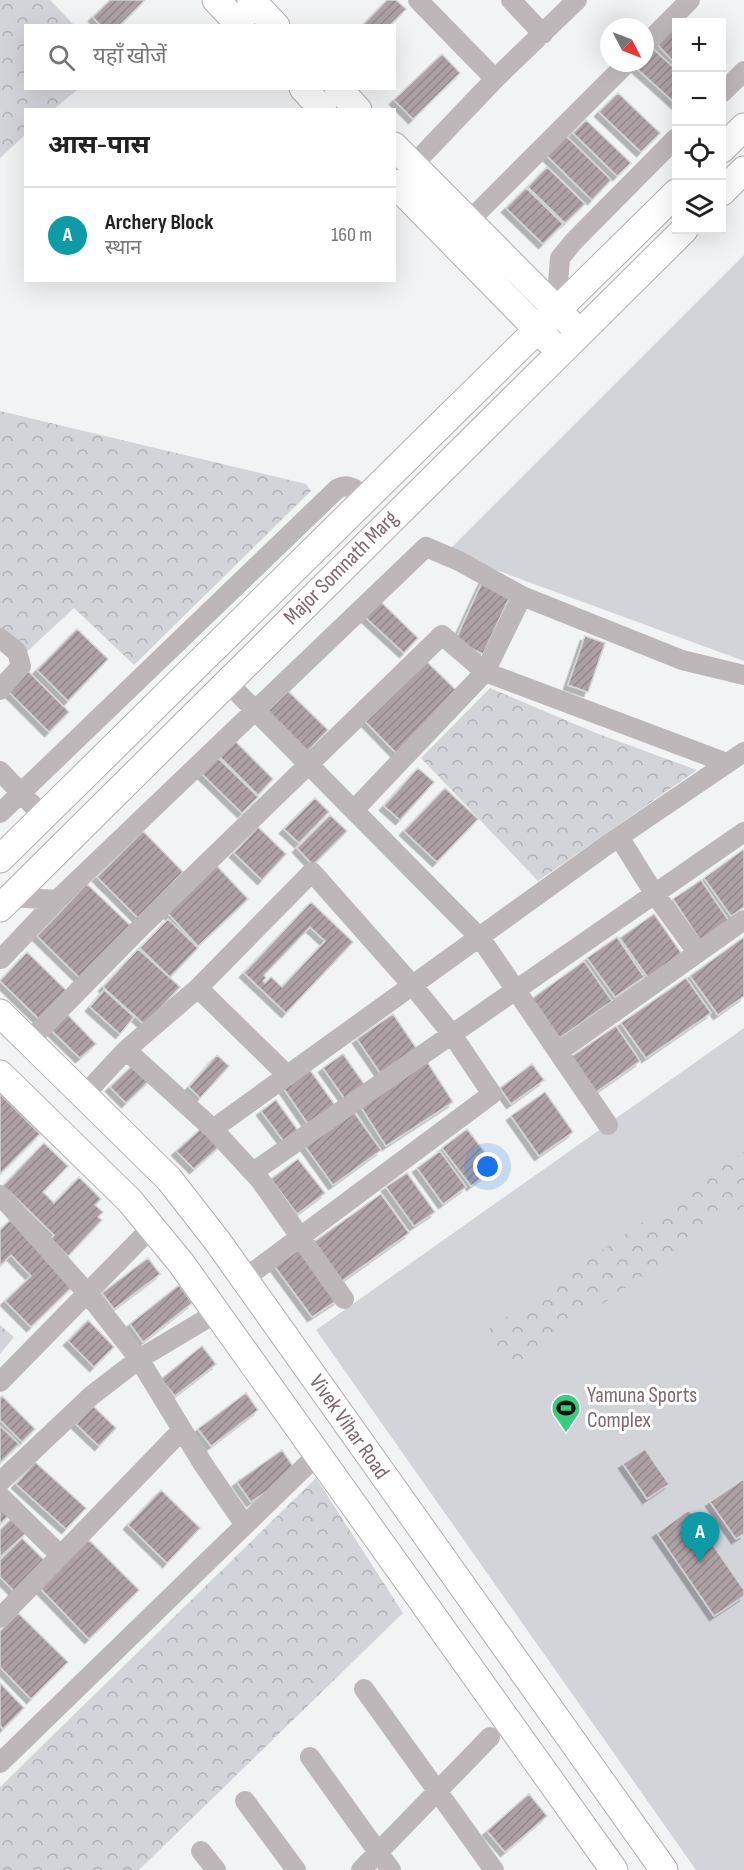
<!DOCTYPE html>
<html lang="hi">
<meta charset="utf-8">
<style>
:root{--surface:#fff;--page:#f2f2f2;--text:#222;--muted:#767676;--line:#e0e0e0;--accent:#0f766e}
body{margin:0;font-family:"Sofia Sans Condensed","Noto Sans Devanagari",sans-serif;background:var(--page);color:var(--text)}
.controls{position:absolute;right:18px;top:18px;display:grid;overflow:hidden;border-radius:0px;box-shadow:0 6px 24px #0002}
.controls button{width:54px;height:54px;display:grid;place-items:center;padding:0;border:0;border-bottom:2px solid var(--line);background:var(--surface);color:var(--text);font:30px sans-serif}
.compass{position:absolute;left:600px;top:18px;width:54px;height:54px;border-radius:50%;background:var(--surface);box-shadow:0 6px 24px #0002;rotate:132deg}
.you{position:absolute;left:488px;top:1167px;width:21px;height:21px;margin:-15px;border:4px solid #fff;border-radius:50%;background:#1a73e8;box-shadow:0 0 0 9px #1a73e833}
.badge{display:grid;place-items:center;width:39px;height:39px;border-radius:50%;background:var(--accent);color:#fff;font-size:20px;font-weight:700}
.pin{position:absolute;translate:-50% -50px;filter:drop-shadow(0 2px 3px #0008)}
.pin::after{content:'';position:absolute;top:32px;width:21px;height:18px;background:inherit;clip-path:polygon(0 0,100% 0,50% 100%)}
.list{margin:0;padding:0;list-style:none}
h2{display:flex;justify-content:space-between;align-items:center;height:78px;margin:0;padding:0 24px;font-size:26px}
h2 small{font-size:20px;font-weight:400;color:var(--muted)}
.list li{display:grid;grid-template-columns:39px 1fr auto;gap:18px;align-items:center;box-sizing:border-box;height:96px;padding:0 24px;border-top:2px solid var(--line)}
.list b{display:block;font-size:22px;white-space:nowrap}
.list p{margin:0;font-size:20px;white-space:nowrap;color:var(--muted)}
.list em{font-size:20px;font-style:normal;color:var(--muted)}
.icon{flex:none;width:33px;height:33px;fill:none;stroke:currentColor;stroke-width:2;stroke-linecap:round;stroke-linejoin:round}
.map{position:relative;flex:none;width:744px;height:1870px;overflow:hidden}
.search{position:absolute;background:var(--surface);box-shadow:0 6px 24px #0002;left:24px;top:24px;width:372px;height:66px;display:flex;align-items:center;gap:15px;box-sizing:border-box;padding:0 21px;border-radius:0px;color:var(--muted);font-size:22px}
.panel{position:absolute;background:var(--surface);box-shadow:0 6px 24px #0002;left:24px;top:108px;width:372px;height:174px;border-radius:0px}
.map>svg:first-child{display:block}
.green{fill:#d2d4da}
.forest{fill:url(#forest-crowns)}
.building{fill:url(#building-hatch);stroke:#d3d5d5;stroke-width:1.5;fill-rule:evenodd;filter:url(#shadow)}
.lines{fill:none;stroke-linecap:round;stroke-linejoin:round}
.secondary-casing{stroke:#b5acae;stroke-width:29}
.street{stroke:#beb7b9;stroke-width:20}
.secondary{stroke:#fff;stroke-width:27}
.labels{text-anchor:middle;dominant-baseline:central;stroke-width:6;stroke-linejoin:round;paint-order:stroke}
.street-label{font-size:22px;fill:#7e676e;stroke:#fff}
.poi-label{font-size:22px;fill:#7e676e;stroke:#fff;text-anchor:start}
</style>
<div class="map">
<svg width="744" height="1870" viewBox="0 0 744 1870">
<defs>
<pattern id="forest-crowns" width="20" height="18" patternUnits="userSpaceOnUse" patternTransform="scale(1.5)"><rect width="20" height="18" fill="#d2d4da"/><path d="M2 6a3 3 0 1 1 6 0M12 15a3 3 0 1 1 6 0" fill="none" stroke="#b0b0b5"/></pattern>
<pattern id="building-hatch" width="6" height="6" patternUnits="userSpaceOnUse" patternTransform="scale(1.5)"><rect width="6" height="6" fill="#ada1a5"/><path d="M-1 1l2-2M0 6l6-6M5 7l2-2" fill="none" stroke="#92878b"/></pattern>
<filter id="shadow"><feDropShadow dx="-4.5" dy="4.5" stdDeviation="0" flood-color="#0004"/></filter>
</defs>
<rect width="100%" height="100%" fill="#f1f3f4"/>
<!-- green -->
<path class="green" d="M 744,255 L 744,661 L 447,552 Z
M 744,1028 L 744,1870 L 696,1870 L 316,1330 Z"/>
<!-- forest -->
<path class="forest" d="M 0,0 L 50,0 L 74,25 L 26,26 L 26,88 L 78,89 L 54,109 L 26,110 L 25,135 L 0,158 Z
M 0,411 L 306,484 L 311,491 L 134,665 L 74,608 L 18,660 L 0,640 Z
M 490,688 L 596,733 L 697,770 L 538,881 L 421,758 Z
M 744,1152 L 744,1206 L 511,1367 L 485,1332 Z
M 0,1325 L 14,1337 L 0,1354 Z
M 316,1478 L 403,1613 L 139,1870 L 0,1870 L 0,1787 Z"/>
<!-- building -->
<path class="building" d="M 110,0 L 145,0 L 119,26 L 101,26 L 93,17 Z
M 387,0 L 396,0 L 406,9 L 389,26 L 362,26 Z
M 673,25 L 676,28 L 676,64 L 656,43 Z
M 651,47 L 676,70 L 676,104 L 634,66 L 636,63 L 645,63 L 645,53 Z
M 442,54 L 460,73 L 413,119 L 394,100 Z
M 618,93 L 660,133 L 641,152 L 599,112 Z
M 586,120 L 631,163 L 617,176 L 573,133 Z
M 566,136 L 611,180 L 592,200 L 547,156 Z
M 547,167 L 585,204 L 565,223 L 528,187 Z
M 526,188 L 563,224 L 543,244 L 506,208 Z
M 484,578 L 512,592 L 483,654 L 455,641 Z
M 380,601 L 418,638 L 404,653 L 365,617 Z
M 77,629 L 108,659 L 68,701 L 37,670 Z
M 585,636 L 605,643 L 588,692 L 568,685 Z
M 424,659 L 457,691 L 396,753 L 364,720 Z
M 28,671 L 69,712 L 49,732 L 8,691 Z
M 288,691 L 328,730 L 307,752 L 267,712 Z
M 230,736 L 273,779 L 258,795 L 215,752 Z
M 218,758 L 258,797 L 242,813 L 202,774 Z
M 418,768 L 434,782 L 400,820 L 384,806 Z
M 445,788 L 478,819 L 437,862 L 404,831 Z
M 315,798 L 329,812 L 299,843 L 284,829 Z
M 330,815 L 347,831 L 313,865 L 297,848 Z
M 258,827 L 286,854 L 262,880 L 234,853 Z
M 143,831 L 183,872 L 138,918 L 97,877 Z
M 744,849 L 744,907 L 731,916 L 704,878 Z
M 215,864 L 248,899 L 198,946 L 165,910 Z
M 701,880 L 731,924 L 702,943 L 673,899 Z
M 87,884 L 133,928 L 83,981 L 37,936 Z
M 311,902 L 353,942 L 286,1013 L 244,973 ZM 310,927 L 325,941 L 282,987 L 271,977 L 265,983 L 263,981 L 266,978 L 264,975 Z
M 654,914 L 682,954 L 648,978 L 620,938 Z
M 168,919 L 198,948 L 170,977 L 140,948 Z
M 617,937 L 644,977 L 615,997 L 587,958 Z
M 744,937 L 744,996 L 718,1015 L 690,976 Z
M 138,949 L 180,987 L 145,1025 L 103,987 Z
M 27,952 L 70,994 L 43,1023 L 0,981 Z
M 584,961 L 612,1001 L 554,1042 L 526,1003 Z
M 686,978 L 711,1013 L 646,1058 L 621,1023 Z
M 104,990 L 134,1017 L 120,1034 L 90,1007 Z
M 65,1012 L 96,1044 L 80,1058 L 49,1028 Z
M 393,1014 L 419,1052 L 383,1077 L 357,1039 Z
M 616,1026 L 640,1061 L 592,1095 L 568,1059 Z
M 343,1054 L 367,1088 L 347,1102 L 323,1068 Z
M 217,1055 L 229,1066 L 200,1098 L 189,1087 Z
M 426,1060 L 453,1102 L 386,1146 L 359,1104 Z
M 135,1063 L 151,1079 L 126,1103 L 110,1087 Z
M 532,1064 L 544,1080 L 511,1104 L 500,1088 Z
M 310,1070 L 335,1105 L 308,1124 L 284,1089 Z
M 545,1092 L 573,1132 L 539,1156 L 511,1116 Z
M 0,1094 L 40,1134 L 0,1174 Z
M 276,1100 L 302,1136 L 288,1147 L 261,1111 Z
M 353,1111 L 381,1150 L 333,1185 L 305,1146 Z
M 204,1126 L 221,1145 L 194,1169 L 176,1151 Z
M 467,1129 L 496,1167 L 471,1186 L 442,1148 Z
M 44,1143 L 68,1166 L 43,1192 L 54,1203 L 79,1177 L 101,1199 L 95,1205 L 103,1212 L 98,1217 L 102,1220 L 68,1256 L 51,1239 L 54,1235 L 10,1192 L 0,1189 Z
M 440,1151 L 466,1187 L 443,1204 L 417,1168 Z
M 298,1159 L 325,1193 L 297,1214 L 271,1179 Z
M 407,1173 L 435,1212 L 414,1226 L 386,1187 Z
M 381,1194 L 409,1233 L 342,1281 L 314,1242 Z
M 10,1220 L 74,1285 L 31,1327 L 5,1301 L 31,1276 L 11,1255 L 0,1266 L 0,1230 Z
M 298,1245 L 338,1300 L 312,1317 L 273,1264 Z
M 148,1258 L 160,1274 L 114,1309 L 102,1293 Z
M 179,1285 L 192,1303 L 143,1342 L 130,1324 Z
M 88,1320 L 114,1347 L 94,1367 L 68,1341 Z
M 202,1346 L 216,1364 L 175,1396 L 161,1379 Z
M 246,1393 L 258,1410 L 211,1446 L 198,1429 Z
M 2,1396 L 35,1429 L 22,1442 L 0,1420 L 0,1398 Z
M 93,1406 L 116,1428 L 99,1446 L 76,1424 Z
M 0,1426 L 19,1444 L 0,1463 Z
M 645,1449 L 669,1484 L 647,1499 L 623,1464 Z
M 282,1450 L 296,1471 L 251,1502 L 237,1482 Z
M 35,1462 L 86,1508 L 66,1529 L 16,1484 Z
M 744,1479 L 744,1534 L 736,1539 L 710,1502 Z
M 161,1490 L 200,1528 L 167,1563 L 128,1525 Z
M 0,1501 L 12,1513 L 0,1524 Z
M 689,1510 L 744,1590 L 744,1596 L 714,1616 L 657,1533 Z
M 14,1516 L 28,1531 L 0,1557 L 0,1530 Z
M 22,1538 L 45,1561 L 14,1591 L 0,1577 L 0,1560 Z
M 89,1540 L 139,1590 L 89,1639 L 40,1588 Z
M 18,1613 L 68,1662 L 31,1699 L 0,1667 L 0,1631 Z
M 0,1683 L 24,1708 L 3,1729 L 0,1725 Z
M 529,1794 L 547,1816 L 505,1852 L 487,1831 Z"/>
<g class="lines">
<!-- secondary casing -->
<g class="secondary-casing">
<path id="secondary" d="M 216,0 L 241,26
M 251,0 L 276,26
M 303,88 L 323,110
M 338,88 L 358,110
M 394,146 L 569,322
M 722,149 L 744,127
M 394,183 L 548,340
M 722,192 L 744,170
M 0,859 L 676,193
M 0,908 L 684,230
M 0,1013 L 169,1179 L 218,1242 L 664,1870
M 0,1074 L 130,1201 L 181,1263 L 614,1870"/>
</g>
<!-- street -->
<path class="street" d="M 418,0 L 495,79
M 511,0 L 543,34
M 645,45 L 690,0
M 722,93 L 744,71
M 413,165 L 495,79 L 577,0
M 469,221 L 627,63
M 556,310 L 560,258 L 574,241 L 676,138
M 0,638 L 17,652 L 21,666 L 0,690
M 227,682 L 481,939 L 608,1125
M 0,771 L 43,816
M 354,810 L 485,672 L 522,596
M 0,813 L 337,489 C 349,482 357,490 365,499
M 619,837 L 654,893 L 697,952
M 11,897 L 57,900 L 426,547 L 459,561 L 522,596 L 682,660 L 744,675
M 1,959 L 57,900
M 198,988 L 288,1076
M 29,1041 L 142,926 L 442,635 L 485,672 L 727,763
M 126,1050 L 213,1129 L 260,1180 L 344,1299
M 558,1052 L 744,920
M 84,1095 L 126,1050 L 198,988 L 312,872 L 413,986 L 451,1033 L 492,1094 L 244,1279
M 213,1129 L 607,845 L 744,752
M 253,1172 L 744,832
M 0,1195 L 88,1294 L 139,1359 L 203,1464 L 245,1525
M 0,1382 L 152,1227
M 0,1482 L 91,1396 L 139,1359 L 216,1313
M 0,1496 L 60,1555
M 0,1618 L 182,1430
M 364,1689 L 494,1870
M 310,1757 L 391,1870
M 0,1763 L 317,1455
M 245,1801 L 296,1870
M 201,1851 L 216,1870
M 361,1870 L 490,1737"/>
<!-- secondary -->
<use href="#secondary" class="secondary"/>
</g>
<!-- icons -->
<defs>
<g id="stadium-pin" transform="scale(1.5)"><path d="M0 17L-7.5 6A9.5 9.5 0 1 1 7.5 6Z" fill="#39cc7e" stroke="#fff"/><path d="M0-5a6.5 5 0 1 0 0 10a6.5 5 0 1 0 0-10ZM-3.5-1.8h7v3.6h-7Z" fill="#111"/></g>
</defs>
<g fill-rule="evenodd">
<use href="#stadium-pin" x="566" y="1408"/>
</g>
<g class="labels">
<!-- street labels -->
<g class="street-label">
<text transform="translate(341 568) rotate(-45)">Major Somnath Marg</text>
<text transform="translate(349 1427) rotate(55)">Vivek Vihar Road</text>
</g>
<!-- poi labels -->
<g class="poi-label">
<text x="587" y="1395">Yamuna Sports<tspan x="587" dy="25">Complex</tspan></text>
</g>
</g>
</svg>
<div class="controls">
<button>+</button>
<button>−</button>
<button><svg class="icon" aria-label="locate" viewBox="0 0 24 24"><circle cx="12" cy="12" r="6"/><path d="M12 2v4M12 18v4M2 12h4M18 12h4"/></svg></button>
<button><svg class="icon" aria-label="layers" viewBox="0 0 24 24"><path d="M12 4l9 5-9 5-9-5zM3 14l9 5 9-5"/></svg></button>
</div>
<svg class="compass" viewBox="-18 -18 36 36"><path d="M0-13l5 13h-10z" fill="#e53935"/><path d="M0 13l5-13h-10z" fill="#767676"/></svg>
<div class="you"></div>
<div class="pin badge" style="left:700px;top:1562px;background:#0f9aa8">A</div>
<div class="search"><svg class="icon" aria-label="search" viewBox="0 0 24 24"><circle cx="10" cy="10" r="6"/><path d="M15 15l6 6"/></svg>यहाँ खोजें</div>
<section class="panel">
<h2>आस-पास<small></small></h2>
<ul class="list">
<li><span class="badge" style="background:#0f9aa8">A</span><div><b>Archery Block</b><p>स्थान</p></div><em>160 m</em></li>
</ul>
</section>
</div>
